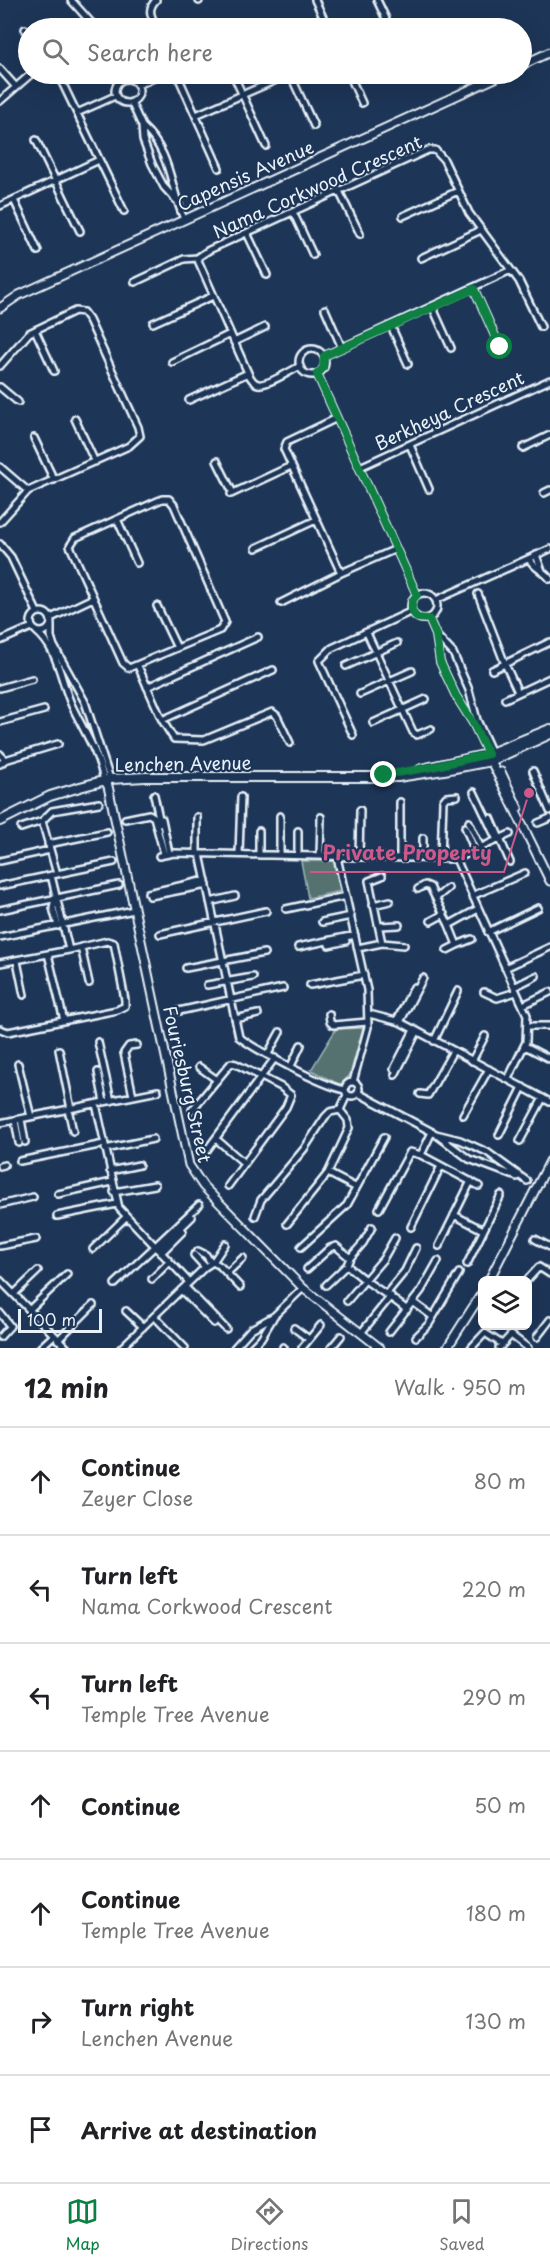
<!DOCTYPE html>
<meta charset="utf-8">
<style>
:root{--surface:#fff;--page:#f6f6f6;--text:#202124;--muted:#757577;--line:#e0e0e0;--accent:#0b8043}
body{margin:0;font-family:"Playpen Sans",sans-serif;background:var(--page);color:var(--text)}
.controls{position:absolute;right:18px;bottom:18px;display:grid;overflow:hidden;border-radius:9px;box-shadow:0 6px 24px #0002}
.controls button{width:54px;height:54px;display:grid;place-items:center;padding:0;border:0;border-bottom:2px solid var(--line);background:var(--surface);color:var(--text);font:30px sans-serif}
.scale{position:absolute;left:18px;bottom:15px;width:84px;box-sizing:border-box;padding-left:6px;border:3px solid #e8f1f8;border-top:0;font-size:16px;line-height:21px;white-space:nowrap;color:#e8f1f8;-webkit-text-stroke:4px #1d3557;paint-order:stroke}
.stop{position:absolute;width:18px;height:18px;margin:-14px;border:4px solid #0b8043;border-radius:50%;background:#fff}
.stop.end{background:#0b8043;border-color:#fff;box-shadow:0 2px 6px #0008}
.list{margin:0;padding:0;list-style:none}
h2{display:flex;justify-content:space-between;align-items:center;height:78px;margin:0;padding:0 24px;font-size:26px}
h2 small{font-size:20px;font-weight:400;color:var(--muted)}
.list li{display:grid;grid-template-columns:39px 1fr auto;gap:18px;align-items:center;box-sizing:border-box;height:108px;padding:0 24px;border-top:2px solid var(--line)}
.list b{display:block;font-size:22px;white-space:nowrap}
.list p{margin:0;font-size:20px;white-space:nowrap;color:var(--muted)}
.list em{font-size:20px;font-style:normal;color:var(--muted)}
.icon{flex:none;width:33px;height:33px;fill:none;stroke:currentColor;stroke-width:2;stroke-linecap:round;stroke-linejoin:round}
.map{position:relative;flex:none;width:550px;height:1348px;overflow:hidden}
.search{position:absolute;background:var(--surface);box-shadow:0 6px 24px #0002;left:18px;right:18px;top:18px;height:66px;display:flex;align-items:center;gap:15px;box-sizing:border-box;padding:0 21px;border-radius:33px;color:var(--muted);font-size:22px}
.sheet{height:834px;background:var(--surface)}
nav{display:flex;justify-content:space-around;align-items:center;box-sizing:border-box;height:84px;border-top:2px solid var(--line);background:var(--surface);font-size:16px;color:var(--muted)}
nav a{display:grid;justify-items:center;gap:3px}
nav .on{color:var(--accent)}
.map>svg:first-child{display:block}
.green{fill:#557271;stroke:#9eb2b4;stroke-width:1.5}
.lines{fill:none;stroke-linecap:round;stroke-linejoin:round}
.minor-casing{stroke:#e8f1f8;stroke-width:10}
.tertiary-casing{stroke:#e8f1f8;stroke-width:11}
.secondary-casing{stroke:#e8f1f8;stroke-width:12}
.minor{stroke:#1d3557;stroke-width:5}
.tertiary{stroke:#1d3557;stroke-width:7}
.secondary{stroke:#1d3557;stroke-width:8}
.route{stroke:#0b8043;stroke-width:8}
.labels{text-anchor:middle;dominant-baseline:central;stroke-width:4.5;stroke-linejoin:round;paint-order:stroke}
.street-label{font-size:18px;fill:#e8f1f8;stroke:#1d3557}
.leader{fill:none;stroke:#cd598a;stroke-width:2}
.callout-dot{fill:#cd598a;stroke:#1d3557;stroke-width:2}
.callout-label{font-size:20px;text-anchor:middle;font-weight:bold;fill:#cd598a;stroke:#1d3557;stroke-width:4.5;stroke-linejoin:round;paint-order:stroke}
</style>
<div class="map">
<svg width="550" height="1348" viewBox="0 0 550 1348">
<rect width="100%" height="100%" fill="#1d3557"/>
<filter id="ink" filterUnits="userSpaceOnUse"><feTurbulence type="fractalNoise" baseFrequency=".0167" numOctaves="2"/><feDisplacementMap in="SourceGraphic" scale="12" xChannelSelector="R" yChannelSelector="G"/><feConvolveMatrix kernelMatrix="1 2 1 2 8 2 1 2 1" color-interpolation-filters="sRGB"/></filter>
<g filter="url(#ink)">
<!-- green -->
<path class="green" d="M 301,861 L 334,861 L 341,891 L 308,898 Z
M 363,1028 L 350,1075 L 340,1085 L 311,1070 L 336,1029 Z"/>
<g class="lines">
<!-- minor casing -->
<g class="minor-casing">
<path id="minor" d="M 71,0 L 96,28
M 156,0 C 146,10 152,18 157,28
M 199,0 L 199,1
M 315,0 L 328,28
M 377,0 L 386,19 L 385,28
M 267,23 L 269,28
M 25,29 L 28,33
M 0,69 L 16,87
M 58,74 L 124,211
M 177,74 L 219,168
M 233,74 L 266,146
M 290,74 L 314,126
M 349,74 L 362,103
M115 91a12 12 0 1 1 24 0a12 12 0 1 1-24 0Z
M 138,85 L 163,74
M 0,101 L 31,74
M 131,102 L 142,126 L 143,140 L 152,164 L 164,187 L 176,200
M 77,113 L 115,96
M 196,115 L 290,74
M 142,126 C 172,153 169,185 184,219
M 36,140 L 80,231
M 339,191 L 360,234
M 14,200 L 38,251
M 0,206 L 99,160
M 293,212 L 313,255
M 403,216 L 458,191
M 247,233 L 267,275
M 197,258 L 209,250 L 428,150 L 435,150 L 444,160 L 469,213 L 519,281 L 541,327
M 197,258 L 248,373 C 250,377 253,383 258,384 C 266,386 291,371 300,366
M 421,258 L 481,230
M 135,282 L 184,259 L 197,258
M 474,289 L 500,347
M 433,308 L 451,348
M 325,309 L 342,348
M 153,323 L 213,296
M 391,326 L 408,364
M 35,330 L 54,371
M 234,342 L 265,327
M299 362a13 13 0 1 1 26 0a13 13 0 1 1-26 0Z
M 324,356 L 511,270
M 172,362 L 230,334
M 0,366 L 29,333 L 75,311 L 83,312 L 89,320 L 138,427 L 140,436 L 129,446 L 28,491 L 0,522
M 317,374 L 417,595
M 0,387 L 18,402
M 189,400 L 248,373
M 337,418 L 287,442 L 284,449 L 341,573
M 75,419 L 95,462
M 34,438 L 54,480
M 410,445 L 429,489
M 523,448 L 550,435
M 217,461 L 233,493
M 0,467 L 28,491
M 360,467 L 550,380
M 544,493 L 550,490
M 231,494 L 291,466
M 162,499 L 169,499 L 174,505 L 225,622 L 220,630 L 129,668 L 123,663 L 70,546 L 75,538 Z
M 117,519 L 137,563
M 0,544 L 11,557 L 37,612
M 256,548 L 316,520
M 536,555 L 542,571
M 529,559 C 535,569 543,570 550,579
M411 606a13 13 0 1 1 26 0a13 13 0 1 1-26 0Z
M 478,594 L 505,664 L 518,692
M 436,600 L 550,549
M 281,603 L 341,573 L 396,549
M 157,606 L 177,648
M31 622a10 10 0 1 1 20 0a10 10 0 1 1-20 0Z
M 51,618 L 93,598
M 429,619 L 436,635 L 440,662 L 456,696 L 473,723 L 488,754
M 51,625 L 51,637 L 54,646 L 85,702 L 110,779
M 36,631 C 59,650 60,680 72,706 C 84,731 98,752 104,780
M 367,633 L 413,732 L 417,735 L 431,729
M 436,635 L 453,653 L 469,690 L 477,720 L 492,753
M 0,641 L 32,627
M 138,666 L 162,720 L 174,739 L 204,740 L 272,712 L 277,716 L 290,743
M 346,666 L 397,643
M 492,670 L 550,642
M 147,687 L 258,637
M 0,688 L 32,679
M 360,694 L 412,671
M 505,699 L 550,678
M 162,720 L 273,670
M 0,722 L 44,710
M 373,723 L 426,699
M 353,735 L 319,661 L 332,648 L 412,611
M 0,754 L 5,760 L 0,764
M 5,760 L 58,744
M 533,771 L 550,811
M 474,792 L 497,840
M 154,795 L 160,823
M 197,817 L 197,854
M 491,818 L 510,862
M 125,819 L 149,814 L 154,817 L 164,854
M 162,819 L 169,853
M 469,822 L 481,848
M 538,823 L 550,818
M 465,827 L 475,851
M 21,828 L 42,821
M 298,831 L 298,855
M 48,844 L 107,832
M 200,854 L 239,1037 C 259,1052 321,1085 345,1090
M 239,854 L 241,797
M 259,855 L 259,831
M 280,855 L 280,816
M 159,856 L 174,853 L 456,859 L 510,834
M 320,856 L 321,817
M 337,857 L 367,990 L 368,1027 L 353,1082
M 359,857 L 360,810
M 400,857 L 400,802
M 423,858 L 423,838
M 441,858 L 443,801 L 446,797 L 457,796
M 456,859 L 527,1015 L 526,1042 L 508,1079
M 0,861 L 50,850
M 57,874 L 42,821 L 52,811 L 99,803
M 382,876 L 369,881 L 382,943
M 0,886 L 114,862
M 418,889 L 425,885 L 430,887 L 449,925 L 478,909
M 148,893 L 206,880
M 150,896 L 207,885
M 472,896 L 525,873
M 55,898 L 53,908 L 58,926
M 436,898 L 448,888
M 210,902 L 235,896
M 373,905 L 390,901
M 286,909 L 346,896
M 0,910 L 119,885
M 431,921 L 444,914
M 322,922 L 351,916
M 379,926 L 399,925
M 488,932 L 538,908
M 160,934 L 266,911
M 0,937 L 134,910
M 329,945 L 346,941
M 457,945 L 472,939
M 81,947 L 89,983
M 298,947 L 355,935
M 358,948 L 382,943 L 404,945
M 447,950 L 457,945 L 449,925
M 48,954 L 64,1021
M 17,961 L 24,995
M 0,963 L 69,950 L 51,875
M 186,968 L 264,953
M 505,968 L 550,947
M 207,985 L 253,977
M 310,985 L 364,975
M 514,987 L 536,976
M 484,992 L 497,998 L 516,992
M 523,1005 L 550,992
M 179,1011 L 283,988
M 329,1014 L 330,1022 L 333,1025 L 368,1022
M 369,1014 L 400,1022 L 550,1102
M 235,1019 L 258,1014
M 397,1020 L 414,987
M 400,1022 L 423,978
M 528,1026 L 550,1026
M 0,1029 L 8,1032 L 117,1010 L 125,1006 L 125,1000 L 114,943 L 107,941 L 69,950
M 434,1041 L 458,991
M 98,1042 L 111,1101
M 525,1046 L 550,1059
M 59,1050 L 71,1109
M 268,1054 L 280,1032
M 472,1061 L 485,1036
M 18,1064 L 31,1117
M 291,1066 L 301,1045
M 199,1067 L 217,1080
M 394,1069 L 414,1030
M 98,1072 L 104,1102
M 395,1075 L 417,1032
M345 1089a7 7 0 1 1 14 0a7 7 0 1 1-14 0Z
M 358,1093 L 436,1134 L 460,1140 L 487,1152 L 527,1181
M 420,1094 L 428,1095 L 453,1051
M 133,1096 L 124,1053 L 129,1046 L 137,1045
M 96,1104 L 119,1208 L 189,1282
M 68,1109 L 73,1131
M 192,1110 L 231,1063 L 236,1064 L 281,1087 L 291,1095 L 286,1107 L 228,1186
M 463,1115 L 489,1069
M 21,1119 L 25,1142
M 15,1120 L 19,1143
M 0,1123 L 158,1091
M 499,1135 L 523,1087
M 438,1136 L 469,1159 L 517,1177
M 216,1139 L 244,1163
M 520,1141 L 543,1098
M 105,1149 L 153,1139
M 204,1154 L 275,1058
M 421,1155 L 432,1132
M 20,1161 L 104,1144
M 0,1166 L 4,1165
M 110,1171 L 139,1165
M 328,1173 L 355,1187
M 114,1192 L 155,1185
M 58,1194 L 112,1182
M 0,1205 L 33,1197
M 379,1209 L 410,1152 L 421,1155 L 479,1186
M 454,1215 L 483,1230
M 57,1216 L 117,1204
M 255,1216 L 261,1200 L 304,1149 L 325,1117 L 330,1112 L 340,1110
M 287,1224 L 328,1173 L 349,1128 L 348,1120 L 340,1110 L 347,1095
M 411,1227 L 441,1166
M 535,1239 L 550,1247
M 0,1246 L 36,1239
M 439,1246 L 471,1181
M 301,1247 L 347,1205 L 384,1137
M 93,1249 L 126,1217
M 158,1250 L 192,1217
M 198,1251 L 206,1255 L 211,1263
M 161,1253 L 183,1231
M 194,1255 L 205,1267
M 350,1258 L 363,1243 L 372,1227
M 213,1262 L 220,1266 L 240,1287
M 213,1262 L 225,1244
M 467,1264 L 501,1195
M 307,1269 L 330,1248 L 336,1246 L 350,1258 L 347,1265 C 366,1284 387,1293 407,1310
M 227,1273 L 243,1258
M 152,1279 L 169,1262
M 0,1280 L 67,1348
M 527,1280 L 539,1267 L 550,1274
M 115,1284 L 199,1205
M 326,1285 L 347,1265
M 185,1287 L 226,1329
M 181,1290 L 214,1323
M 387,1293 L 405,1271 L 416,1248
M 14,1294 L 38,1271
M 347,1301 L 383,1259 L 395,1238
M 413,1302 L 433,1317
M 29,1310 L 67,1274
M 126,1311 L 143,1327
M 0,1313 L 10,1326 L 0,1337
M 154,1316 L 185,1348
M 294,1328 L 309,1339
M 389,1332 L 421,1291 L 438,1261
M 361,1333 L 391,1296
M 416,1337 L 429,1324 L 459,1273
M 537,1337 L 550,1320
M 58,1340 L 93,1305
M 283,1347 L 284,1348
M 40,1348 L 54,1335
M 121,1348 L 205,1267 L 213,1262
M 234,1348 L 251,1329 L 274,1316 L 303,1288
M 251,1348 L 261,1338 L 273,1318
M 302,1348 L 321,1325
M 331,1348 L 341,1336
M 471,1348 L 485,1333 L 502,1344
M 499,1348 L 511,1335 L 528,1348"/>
</g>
<!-- tertiary casing -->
<g class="tertiary-casing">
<path id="tertiary" d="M 522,65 L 550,52
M 0,308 L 19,295 L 504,74
M 489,757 L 550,881
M 501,772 L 518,808
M 104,780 L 108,786 L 189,1165 L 203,1186 L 303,1288 L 380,1348
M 489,1280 L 550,1161
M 447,1348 L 482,1293"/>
</g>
<!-- secondary casing -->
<g class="secondary-casing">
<path id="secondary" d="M 421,769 L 488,754 L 550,729
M 0,821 L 50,796 L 80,787 L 110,779 L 145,777 L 398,777 L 444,770 L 491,761 L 550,734"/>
</g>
<!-- minor -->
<use href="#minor" class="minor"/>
<!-- tertiary -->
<use href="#tertiary" class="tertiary"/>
<!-- secondary -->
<use href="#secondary" class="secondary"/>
</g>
</g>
<g class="lines" filter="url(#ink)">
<!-- route -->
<path class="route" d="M 384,775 L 432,767 L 488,754 L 473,723 L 456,696 L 440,662 L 436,635 L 429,619 L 417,618 L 412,611 L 412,601 L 417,595 L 317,374 L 323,368 L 324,356 L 474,289 L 500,347"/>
</g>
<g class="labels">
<!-- street labels -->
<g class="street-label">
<text transform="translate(245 175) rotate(-24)">Capensis Avenue</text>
<text transform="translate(317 186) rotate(-24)">Nama Corkwood Crescent</text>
<text transform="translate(449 410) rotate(-25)">Berkheya Crescent</text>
<text transform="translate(183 763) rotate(-1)">Lenchen Avenue</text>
<text transform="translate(188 1084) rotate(77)">Fouriesburg Street</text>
</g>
</g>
<!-- callouts -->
<path class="leader" d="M529 793L504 872H310"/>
<circle class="callout-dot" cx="529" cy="793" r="6"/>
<g class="callout-label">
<text x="407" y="860">Private Property</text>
</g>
</svg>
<div class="controls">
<button><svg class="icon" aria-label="layers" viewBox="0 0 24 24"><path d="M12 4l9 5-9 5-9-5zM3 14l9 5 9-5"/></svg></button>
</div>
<div class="scale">100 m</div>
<div class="stop" style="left:500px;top:347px"></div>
<div class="stop end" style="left:384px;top:775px"></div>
<div class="search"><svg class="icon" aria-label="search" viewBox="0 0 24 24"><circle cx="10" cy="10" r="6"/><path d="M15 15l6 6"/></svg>Search here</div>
</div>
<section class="sheet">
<h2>12 min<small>Walk · 950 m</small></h2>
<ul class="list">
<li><svg class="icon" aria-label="ahead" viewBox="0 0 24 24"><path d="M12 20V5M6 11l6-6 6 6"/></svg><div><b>Continue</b><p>Zeyer Close</p></div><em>80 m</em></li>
<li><svg class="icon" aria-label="left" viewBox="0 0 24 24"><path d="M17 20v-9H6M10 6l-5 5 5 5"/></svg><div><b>Turn left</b><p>Nama Corkwood Crescent</p></div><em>220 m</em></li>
<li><svg class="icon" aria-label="left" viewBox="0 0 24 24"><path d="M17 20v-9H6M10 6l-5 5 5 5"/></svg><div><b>Turn left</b><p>Temple Tree Avenue</p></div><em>290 m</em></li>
<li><svg class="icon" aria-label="ahead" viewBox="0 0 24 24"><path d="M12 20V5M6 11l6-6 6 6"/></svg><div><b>Continue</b></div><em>50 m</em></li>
<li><svg class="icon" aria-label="ahead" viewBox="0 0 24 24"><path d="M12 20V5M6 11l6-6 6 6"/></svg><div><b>Continue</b><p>Temple Tree Avenue</p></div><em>180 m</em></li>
<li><svg class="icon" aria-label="right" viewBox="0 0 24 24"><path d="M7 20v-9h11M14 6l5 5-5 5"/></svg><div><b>Turn right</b><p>Lenchen Avenue</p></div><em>130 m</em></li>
<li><svg class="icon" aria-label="arrive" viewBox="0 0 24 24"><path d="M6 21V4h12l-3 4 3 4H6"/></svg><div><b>Arrive at destination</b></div></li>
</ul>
</section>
<nav>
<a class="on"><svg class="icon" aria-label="map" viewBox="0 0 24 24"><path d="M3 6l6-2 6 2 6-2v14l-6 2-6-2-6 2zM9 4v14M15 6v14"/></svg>Map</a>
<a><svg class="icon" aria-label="directions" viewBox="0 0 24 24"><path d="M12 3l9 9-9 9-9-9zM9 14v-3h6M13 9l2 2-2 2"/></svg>Directions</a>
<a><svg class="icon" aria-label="saved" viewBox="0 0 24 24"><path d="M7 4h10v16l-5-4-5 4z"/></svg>Saved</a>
</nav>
